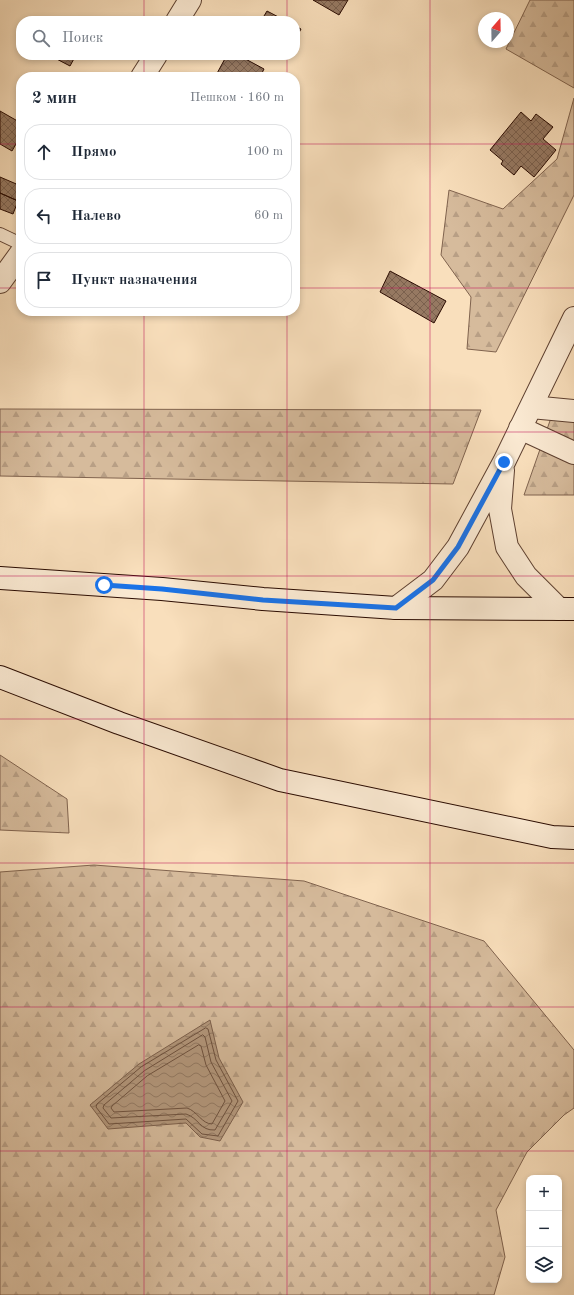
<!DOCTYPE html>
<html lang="ru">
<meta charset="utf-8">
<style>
:root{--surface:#fff;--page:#f6f6f7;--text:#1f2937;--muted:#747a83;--line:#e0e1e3}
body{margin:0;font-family:"Old Standard TT",serif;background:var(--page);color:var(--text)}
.controls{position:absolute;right:12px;bottom:12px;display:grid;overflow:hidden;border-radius:8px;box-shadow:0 2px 6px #0003}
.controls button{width:36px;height:36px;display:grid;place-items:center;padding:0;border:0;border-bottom:1px solid var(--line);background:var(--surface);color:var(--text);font:20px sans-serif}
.compass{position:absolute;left:478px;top:12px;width:36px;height:36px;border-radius:50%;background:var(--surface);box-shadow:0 2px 6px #0003;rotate:20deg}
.stop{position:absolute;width:12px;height:12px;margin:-9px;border:3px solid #1a73e8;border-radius:50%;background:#fff}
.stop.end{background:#1a73e8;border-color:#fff;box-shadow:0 1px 4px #0008}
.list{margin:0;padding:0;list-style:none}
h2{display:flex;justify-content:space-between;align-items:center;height:52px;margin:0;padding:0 16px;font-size:17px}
h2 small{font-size:13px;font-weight:400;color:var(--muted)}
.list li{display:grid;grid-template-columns:26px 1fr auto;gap:12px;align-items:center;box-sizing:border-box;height:56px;margin:0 8px 8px;padding:0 8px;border:1px solid var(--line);border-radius:16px}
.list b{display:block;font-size:15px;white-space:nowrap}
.list em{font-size:13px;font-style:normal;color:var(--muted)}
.icon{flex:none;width:22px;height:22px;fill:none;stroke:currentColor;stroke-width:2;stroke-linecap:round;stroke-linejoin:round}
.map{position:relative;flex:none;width:574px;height:1295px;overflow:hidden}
.search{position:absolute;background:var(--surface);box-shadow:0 2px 6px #0003;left:16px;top:16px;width:284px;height:44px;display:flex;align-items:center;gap:10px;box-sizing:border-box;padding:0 14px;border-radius:16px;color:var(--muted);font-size:15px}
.panel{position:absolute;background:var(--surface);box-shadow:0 2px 6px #0003;left:16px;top:72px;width:284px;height:244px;border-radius:16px}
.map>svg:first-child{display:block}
.forest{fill:url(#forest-firs);stroke:#80634e}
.water{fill:url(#water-waves);stroke:#7c5f4b}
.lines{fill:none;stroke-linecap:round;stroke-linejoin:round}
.shore{stroke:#6e513e;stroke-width:1}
.building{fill:url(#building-cross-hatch);stroke:#2a0b01}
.service-casing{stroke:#5e4030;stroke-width:14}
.minor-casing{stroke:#5e4030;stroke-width:24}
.secondary-casing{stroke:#2a0b01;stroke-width:24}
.service{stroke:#fbead3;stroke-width:12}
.minor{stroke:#fbead3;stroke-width:22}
.secondary{stroke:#fbead3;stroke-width:22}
.route{stroke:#1a73e8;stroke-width:5}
.grid{fill:none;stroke:#c2185b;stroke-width:1;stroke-opacity:0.55}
</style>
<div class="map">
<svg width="574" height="1295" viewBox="0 0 574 1295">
<defs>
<pattern id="forest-firs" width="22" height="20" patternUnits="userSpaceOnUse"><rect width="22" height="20" fill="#d6bb9c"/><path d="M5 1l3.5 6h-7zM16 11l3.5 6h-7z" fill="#b89f85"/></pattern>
<pattern id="water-waves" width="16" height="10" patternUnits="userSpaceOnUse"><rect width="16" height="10" fill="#b3977c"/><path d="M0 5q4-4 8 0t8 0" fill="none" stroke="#927963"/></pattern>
<pattern id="building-cross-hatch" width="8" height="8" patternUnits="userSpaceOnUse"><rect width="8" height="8" fill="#967962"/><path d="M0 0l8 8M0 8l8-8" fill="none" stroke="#7b614e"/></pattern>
</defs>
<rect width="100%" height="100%" fill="#f9dfbc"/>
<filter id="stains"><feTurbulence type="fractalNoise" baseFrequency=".005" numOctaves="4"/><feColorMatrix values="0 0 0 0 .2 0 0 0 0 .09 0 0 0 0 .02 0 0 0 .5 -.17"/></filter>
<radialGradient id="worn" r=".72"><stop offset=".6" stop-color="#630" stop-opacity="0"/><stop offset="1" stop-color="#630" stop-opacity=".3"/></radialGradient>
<!-- forest -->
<path class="forest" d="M 530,0 L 574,0 L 574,88 L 506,49 Z
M 574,98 L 574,195 L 496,352 L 467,349 L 471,297 L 441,255 L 449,190 L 503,209 L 557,159 Z
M 0,409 L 481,410 L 453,484 L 0,476 Z
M 552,415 L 574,415 L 574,495 L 524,495 Z
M 0,755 L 67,799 L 69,833 L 0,830 Z
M 94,865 L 304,881 L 484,941 L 574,1050 L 574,1108 L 564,1115 L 527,1152 L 496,1210 L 505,1257 L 494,1295 L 0,1295 L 0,872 Z"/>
<!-- water -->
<path class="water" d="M 210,1020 L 219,1058 L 243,1102 L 220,1141 L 200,1137 L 186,1123 L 108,1129 L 90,1105 L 139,1064 Z"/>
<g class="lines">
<!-- shore -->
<path class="shore" d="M 206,1028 L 208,1029 L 216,1060 L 238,1101 L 218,1136 L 202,1134 L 186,1119 L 109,1124 L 96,1107 L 97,1104 L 141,1067 Z
M 203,1035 L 205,1037 L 211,1062 L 232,1101 L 215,1130 C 200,1131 199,1118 186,1114 L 111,1118 L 103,1108 L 104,1105 L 144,1071 Z
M 199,1045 L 201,1046 L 206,1065 L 225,1101 L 212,1124 C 202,1124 197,1111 187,1108 L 114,1112 L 111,1108 L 112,1106 L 147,1076 Z"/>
</g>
<!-- building -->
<path class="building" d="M 313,0 L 348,0 L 339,15 Z
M 267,11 L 286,21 L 261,21 Z
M 295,26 L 301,29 L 295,40 Z
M 49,55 L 76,55 L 70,66 Z
M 227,55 L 238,55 L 264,69 L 260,77 L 215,77 Z
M 0,111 L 21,123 L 21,135 L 12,151 L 0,144 Z
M 521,112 L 531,121 L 536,114 L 553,127 L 543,139 L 556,150 L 534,177 L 521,166 L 514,175 L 501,164 L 503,161 L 490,150 Z
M 0,177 L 21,186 L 21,194 L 18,201 L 0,193 Z
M 0,193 L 18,201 L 13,214 L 0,209 Z
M 390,271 L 446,301 L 434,323 L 380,292 Z"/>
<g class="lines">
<!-- service casing -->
<g class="service-casing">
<path id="service" d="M 0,234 L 21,244"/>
</g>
<!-- minor casing -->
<g class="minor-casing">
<path id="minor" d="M 177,21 L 190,0
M 142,77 L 156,55
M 0,282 L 21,253
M 531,407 L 574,411
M 520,428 L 574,453
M 503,470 L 500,509 L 507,547 L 526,576 L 559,609
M 396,608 L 433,580 L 458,547 L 504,462 L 574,318"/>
</g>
<!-- secondary casing -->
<g class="secondary-casing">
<path id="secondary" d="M 0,578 L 162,589 L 263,599 L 396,608 L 574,609
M 0,677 L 119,723 L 280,780 L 552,837 L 574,838"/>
</g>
<!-- service -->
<use href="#service" class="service"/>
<!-- minor -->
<use href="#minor" class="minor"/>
<!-- secondary -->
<use href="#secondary" class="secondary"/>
</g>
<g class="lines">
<!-- route -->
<path class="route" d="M 104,585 L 162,589 L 263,600 L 396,608 L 433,580 L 458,547 L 504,462"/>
</g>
<!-- grid -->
<path class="grid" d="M 144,0 L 144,21M 287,0 L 287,21M 430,0 L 430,1295M 144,55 L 144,77M 287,55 L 287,77M 0,144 L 21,144M 295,144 L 574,144M 0,288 L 21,288M 295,288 L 574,288M 144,311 L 144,1295M 287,311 L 287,1295M 0,432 L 574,432M 0,576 L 574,576M 0,719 L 574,719M 0,863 L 574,863M 0,1007 L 574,1007M 0,1151 L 574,1151"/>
<rect width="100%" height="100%" filter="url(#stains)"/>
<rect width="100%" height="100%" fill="url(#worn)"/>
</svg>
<div class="controls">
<button>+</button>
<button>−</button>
<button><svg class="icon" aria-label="layers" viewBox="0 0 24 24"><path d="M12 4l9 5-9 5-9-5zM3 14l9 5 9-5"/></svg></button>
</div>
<svg class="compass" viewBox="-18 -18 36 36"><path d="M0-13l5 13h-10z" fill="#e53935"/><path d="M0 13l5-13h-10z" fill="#747a83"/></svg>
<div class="stop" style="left:104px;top:585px"></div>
<div class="stop end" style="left:504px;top:462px"></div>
<div class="search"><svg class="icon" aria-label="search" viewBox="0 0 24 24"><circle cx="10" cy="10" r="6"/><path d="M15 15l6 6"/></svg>Поиск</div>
<section class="panel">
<h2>2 мин<small>Пешком · 160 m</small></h2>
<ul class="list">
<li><svg class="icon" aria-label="ahead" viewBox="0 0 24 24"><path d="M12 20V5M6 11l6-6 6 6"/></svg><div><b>Прямо</b></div><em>100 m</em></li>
<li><svg class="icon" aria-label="left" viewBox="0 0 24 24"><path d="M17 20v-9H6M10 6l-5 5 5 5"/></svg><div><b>Налево</b></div><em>60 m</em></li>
<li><svg class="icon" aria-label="arrive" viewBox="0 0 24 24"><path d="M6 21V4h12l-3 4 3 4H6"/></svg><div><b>Пункт назначения</b></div></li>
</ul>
</section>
</div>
